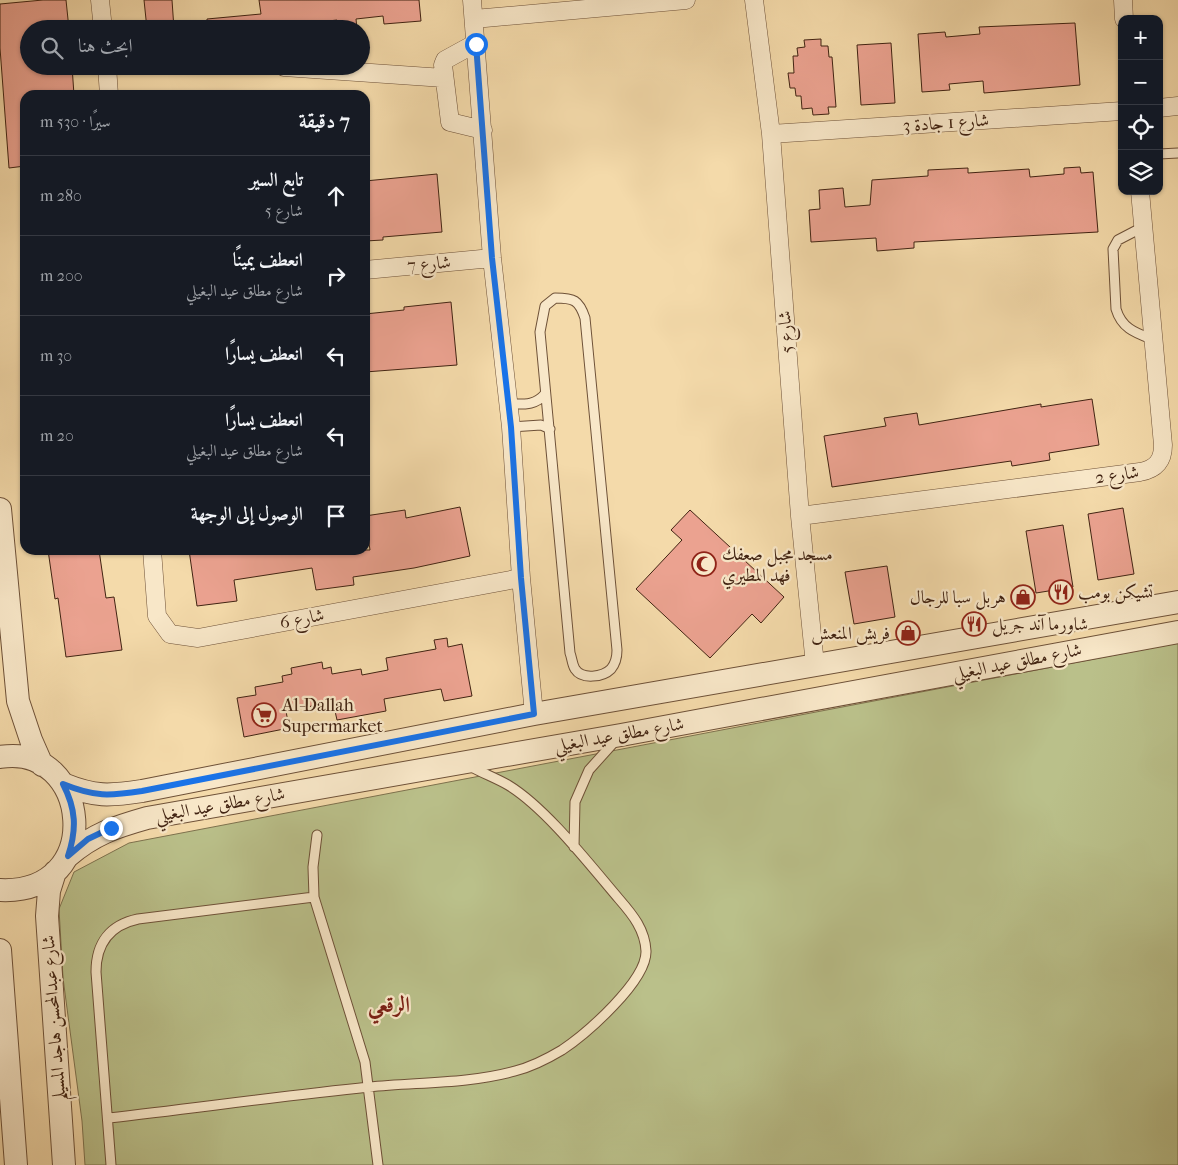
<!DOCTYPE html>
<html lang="ar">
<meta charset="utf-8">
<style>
:root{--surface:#171b24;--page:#20242c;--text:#f1f3f6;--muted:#9ea1a6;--line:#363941}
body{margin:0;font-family:"IM FELL French Canon",Amiri,serif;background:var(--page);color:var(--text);direction:rtl}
.controls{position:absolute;right:15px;top:15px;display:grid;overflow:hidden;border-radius:10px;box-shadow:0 1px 4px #0004}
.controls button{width:45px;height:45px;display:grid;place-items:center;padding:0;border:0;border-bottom:1px solid var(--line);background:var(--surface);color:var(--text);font:25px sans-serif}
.stop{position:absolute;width:15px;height:15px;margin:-11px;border:4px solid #1a73e8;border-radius:50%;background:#fff}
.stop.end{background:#1a73e8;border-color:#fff;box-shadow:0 1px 5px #0008}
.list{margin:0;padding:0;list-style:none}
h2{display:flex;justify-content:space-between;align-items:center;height:65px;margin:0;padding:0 20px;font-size:21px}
h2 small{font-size:16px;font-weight:400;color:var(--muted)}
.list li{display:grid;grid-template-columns:32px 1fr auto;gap:15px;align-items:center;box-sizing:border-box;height:80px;padding:0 20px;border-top:1px solid var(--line)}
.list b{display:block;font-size:19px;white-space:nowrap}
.list p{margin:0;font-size:16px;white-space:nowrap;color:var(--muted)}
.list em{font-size:16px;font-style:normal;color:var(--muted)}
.icon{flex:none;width:28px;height:28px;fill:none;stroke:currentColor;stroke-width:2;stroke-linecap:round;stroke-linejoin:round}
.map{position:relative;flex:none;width:1178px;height:1165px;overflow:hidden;direction:ltr}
.search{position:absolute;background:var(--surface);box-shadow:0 1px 4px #0004;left:20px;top:20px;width:350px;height:55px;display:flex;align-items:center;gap:12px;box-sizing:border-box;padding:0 18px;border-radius:28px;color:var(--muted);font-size:19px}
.panel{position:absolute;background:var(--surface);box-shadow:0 1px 4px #0004;left:20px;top:90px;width:350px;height:465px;border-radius:15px;direction:rtl}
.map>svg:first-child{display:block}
.green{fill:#bac08a;stroke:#7e724e}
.building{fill:#eba290;stroke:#412312}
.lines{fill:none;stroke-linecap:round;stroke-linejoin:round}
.service-casing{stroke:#6e5138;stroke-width:11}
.minor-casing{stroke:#6e5138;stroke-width:19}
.tertiary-casing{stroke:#6e5138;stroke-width:24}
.service{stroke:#f8e7c8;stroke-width:9}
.minor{stroke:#f8e7c8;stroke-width:18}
.tertiary{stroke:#f8e7c8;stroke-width:22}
.route{stroke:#1a73e8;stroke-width:6}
.labels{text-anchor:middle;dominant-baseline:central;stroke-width:4.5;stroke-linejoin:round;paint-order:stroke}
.street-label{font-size:18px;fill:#412312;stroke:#f8e7c8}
.poi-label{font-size:18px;fill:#412312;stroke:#f8e7c8;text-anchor:start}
.district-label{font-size:22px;font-weight:bold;fill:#7a1f14;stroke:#f8e7c8}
</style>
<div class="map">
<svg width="1178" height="1165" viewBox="0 0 1178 1165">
<rect width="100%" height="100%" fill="#f4daaa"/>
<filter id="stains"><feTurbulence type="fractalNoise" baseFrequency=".004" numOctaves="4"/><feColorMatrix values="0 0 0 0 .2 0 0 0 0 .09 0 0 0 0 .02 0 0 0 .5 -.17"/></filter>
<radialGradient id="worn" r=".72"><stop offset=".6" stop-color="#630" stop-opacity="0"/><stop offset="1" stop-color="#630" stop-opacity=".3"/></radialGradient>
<!-- green -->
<path class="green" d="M 1178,643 L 1178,1165 L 85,1165 L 82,1121 L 63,978 L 59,909 L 74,872 L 129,843 Z"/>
<!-- building -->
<path class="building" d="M 43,0 L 66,0 L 69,29 L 29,29 L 29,66 L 72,66 L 74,95 L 25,95 L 25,166 L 9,168 L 0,48 L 0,4 Z
M 144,0 L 172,0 L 174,29 L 147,29 Z
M 259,0 L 419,0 L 421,21 L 384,24 L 383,16 L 356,19 L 357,29 L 338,29 L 337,20 L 301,24 L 301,29 L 207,29 L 207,19 L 261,14 Z
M 1075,23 L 1080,85 L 984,93 L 983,81 L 949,84 L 950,90 L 922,92 L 918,34 L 945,32 L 946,37 L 980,34 L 979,27 Z
M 821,39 L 821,46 L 828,46 L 829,57 L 832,57 L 836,107 L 828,107 L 829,114 L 813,115 L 812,108 L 802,109 L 801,96 L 796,96 L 795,88 L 790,88 L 788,73 L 794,73 L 793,56 L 798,56 L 797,48 L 805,47 L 804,40 Z
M 891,43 L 895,103 L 861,105 L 857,45 Z
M 1080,167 L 1081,173 L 1093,172 L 1098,232 L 914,242 L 914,248 L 877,251 L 876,238 L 811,242 L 809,210 L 820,209 L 819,190 L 843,188 L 845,207 L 870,205 L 872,180 L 928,176 L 928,170 L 968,168 L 968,173 L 1029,169 L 1030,177 L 1064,174 L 1064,168 Z
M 437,174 L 442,232 L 383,237 L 383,240 L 365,241 L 365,181 Z
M 451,302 L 457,365 L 365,372 L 365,314 L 404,310 L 404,307 Z
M 1092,399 L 1099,445 L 1049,453 L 1050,460 L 1012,466 L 1011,461 L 832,487 L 824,436 L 886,426 L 884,418 L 917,413 L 919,425 L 1041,404 L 1041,407 Z
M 460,507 L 470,556 L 414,568 L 353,577 L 354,585 L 316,590 L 312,568 L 234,580 L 237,601 L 197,606 L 189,550 L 370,550 L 365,516 L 405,510 L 406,518 Z
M 1123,508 L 1134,574 L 1098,580 L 1088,514 Z
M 690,510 L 784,597 L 761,623 L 752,614 L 710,658 L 636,589 L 682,540 L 671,530 Z
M 1063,525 L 1073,587 L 1036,593 L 1026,531 Z
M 48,550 L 99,550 L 106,598 L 114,597 L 122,650 L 66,657 L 58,598 L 55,599 Z
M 887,566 L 895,617 L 854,624 L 845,572 Z
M 447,638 L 448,647 L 462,644 L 472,696 L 444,701 L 441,689 L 384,699 L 386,711 L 337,720 L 333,702 L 286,711 L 289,728 L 244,737 L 237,698 L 256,695 L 255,687 L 283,682 L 282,676 L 292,674 L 291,668 L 322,662 L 323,669 L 331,667 L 332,674 L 361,669 L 362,675 L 388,670 L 386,658 L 436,649 L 434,640 Z"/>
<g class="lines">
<!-- service casing -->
<g class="service-casing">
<path id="service" d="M 1159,154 L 1178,153
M 1143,227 L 1118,240 L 1113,249 L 1116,309 C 1122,329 1136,333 1154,340
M 555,298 C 574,298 579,300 585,318 L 617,650 C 617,657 616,663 611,669 C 603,677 582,680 575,669 C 572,664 572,658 570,653 L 540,332 L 545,306 Z
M 508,404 C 523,404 535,406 545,394
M 511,427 L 541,425 L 550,429
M 317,835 L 313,867 L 314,897 L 365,1062 L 378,1165
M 574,847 L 575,802 L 589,770 L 616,740
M 109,1118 C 196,1108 282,1096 369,1087 C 417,1082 468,1084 515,1071 C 531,1067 547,1059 562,1050 C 586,1034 647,981 646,951 C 645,930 633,915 619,899 C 590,865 546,808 508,785 C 496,778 482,773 470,766
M 111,1165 L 96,972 C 96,943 110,925 138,919 L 314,897"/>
</g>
<!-- minor casing -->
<g class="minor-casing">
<path id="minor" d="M 100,0 L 103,29
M 472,0 L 492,258 L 511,427 L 521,578 L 534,714
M 754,0 L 771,134 L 800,516 L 815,665
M 1123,0 L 1124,19
M 474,19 L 686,0
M 476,43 L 445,60 L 443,65 L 450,122 L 483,130
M 107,66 L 109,95
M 284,67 L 444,78
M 1159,108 L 1178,106
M 771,134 L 1122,111
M 365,270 L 492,258
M 800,516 L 1140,472 C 1156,469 1163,461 1163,445 L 1140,191
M 152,550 L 157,616 L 170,634 L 198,638 L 521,578"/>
</g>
<!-- tertiary casing -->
<g class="tertiary-casing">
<path id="tertiary" d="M 0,509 L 18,701 L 31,740 L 42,765
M 0,757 C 90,742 108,895 0,890
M 63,784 C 95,797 109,796 142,791 L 534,714 L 1178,602
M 68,856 C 94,834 115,827 147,818 L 621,735 L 1178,632
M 55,872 L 49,891 L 47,916 L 64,1165
M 0,950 L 16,1165"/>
</g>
<!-- service -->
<use href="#service" class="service"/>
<!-- minor -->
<use href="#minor" class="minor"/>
<!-- tertiary -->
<use href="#tertiary" class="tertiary"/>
</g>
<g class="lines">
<!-- route -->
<path class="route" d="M 111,828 L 88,839 L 68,856 C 77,829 76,809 63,784 C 95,797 109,796 142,791 L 534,714 L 521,578 L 511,427 L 492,258 L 476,44"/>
</g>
<!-- icons -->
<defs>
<g id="mosque-ring" transform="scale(1.25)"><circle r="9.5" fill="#f8e7c8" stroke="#8f2418" stroke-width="1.5"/><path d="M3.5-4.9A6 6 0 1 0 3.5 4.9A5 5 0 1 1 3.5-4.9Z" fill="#8f2418"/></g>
<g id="restaurant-ring" transform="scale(1.25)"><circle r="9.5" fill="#f8e7c8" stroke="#8f2418" stroke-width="1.5"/><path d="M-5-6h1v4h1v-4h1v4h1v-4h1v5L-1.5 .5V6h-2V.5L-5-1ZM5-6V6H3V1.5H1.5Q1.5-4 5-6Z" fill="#8f2418"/></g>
<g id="shop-ring" transform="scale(1.25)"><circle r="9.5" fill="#f8e7c8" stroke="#8f2418" stroke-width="1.5"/><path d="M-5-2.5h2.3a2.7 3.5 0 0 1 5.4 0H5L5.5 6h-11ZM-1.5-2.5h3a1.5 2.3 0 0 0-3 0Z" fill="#8f2418"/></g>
<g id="supermarket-ring" transform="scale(1.25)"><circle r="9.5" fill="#f8e7c8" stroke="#8f2418" stroke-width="1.5"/><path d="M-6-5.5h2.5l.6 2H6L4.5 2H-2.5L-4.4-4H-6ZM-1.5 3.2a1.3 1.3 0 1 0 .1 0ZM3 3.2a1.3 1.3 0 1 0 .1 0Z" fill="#8f2418"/></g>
</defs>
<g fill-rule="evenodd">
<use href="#mosque-ring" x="704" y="564"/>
<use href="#restaurant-ring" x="1061" y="592"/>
<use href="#shop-ring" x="1023" y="597"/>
<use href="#restaurant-ring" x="974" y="624"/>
<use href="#shop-ring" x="908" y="633"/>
<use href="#supermarket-ring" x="264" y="715"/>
</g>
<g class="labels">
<!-- street labels -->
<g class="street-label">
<text transform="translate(946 123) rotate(-4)">شارع 1 جادة 3</text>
<text transform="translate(429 264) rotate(-5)">شارع 7</text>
<text transform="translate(786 332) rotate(-94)">شارع 5</text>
<text transform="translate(1117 475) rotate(-8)">شارع 2</text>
<text transform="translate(302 619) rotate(-11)">شارع 6</text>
<text transform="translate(1017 662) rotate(-11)">شارع مطلق عيد البغيلي</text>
<text transform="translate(619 735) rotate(-10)">شارع مطلق عيد البغيلي</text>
<text transform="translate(220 805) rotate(-10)">شارع مطلق عيد البغيلي</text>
<text transform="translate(54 1018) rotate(-94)">شارع عبدالمحسن هاجد المسيلم</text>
</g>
<!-- poi labels -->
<g class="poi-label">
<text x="722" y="554">مسجد مجبل صعفك<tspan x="722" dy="21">فهد المطيري</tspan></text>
<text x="1078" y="592">تشيكن بومب</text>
<text x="1006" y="597" text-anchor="end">هربل سبا للرجال</text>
<text x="992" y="624">شاورما آند جريل</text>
<text x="890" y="633" text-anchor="end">فريش المنعش</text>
<text x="282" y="705">Al-Dallah<tspan x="282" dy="21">Supermarket</tspan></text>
</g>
<!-- district labels -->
<g class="district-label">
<text x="389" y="1005">الرقعي</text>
</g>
</g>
<rect width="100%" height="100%" filter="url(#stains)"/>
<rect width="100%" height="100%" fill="url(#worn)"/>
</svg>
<div class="controls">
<button>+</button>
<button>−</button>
<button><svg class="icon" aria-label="locate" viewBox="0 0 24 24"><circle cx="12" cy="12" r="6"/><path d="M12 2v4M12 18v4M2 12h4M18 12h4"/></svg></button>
<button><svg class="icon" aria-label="layers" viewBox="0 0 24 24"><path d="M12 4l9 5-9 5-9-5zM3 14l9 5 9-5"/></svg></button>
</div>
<div class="stop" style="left:476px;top:44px"></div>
<div class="stop end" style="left:111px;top:828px"></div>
<div class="search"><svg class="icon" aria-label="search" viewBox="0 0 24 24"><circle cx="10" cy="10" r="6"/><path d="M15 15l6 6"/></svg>ابحث هنا</div>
<section class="panel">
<h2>7 دقيقة<small>سيرًا · 530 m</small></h2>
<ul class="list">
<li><svg class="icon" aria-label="ahead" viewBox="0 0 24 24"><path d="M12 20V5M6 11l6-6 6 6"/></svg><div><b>تابع السير</b><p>شارع 5</p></div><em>280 m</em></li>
<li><svg class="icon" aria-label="right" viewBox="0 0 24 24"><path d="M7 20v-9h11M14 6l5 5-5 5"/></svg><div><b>انعطف يمينًا</b><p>شارع مطلق عيد البغيلي</p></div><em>200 m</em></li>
<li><svg class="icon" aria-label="left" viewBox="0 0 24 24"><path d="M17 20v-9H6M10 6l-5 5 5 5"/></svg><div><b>انعطف يسارًا</b></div><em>30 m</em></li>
<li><svg class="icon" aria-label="left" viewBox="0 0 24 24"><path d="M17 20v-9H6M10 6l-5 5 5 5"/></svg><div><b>انعطف يسارًا</b><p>شارع مطلق عيد البغيلي</p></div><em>20 m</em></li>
<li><svg class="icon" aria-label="arrive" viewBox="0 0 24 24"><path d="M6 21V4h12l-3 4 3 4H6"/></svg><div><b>الوصول إلى الوجهة</b></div></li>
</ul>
</section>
</div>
